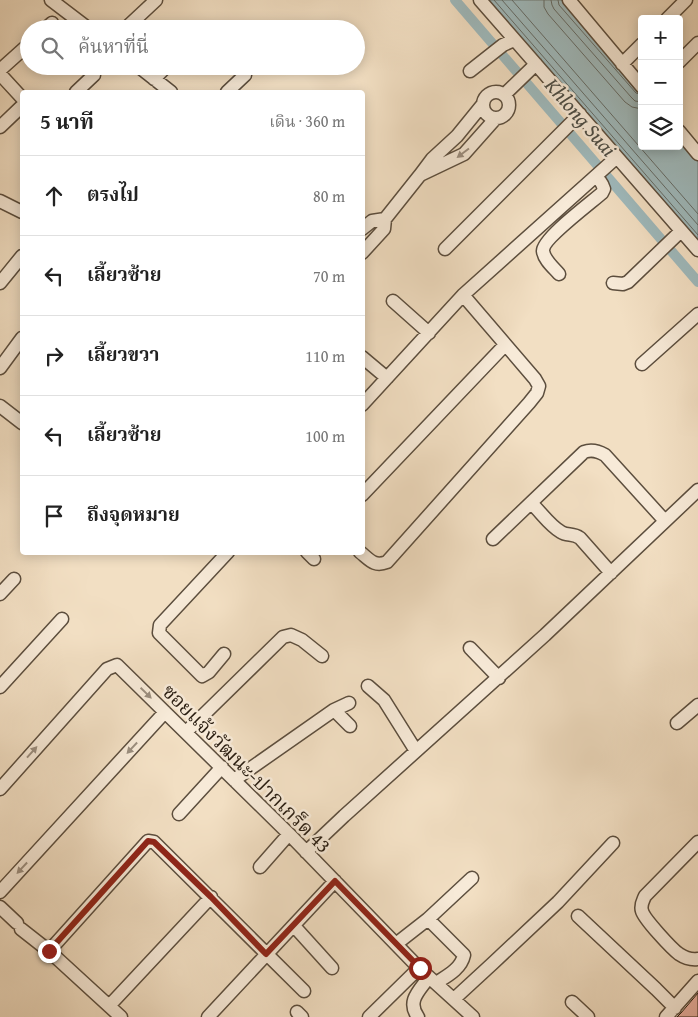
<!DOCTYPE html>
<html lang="th">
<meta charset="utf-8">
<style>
:root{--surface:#fff;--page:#f6f6f6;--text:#222;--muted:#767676;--line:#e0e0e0}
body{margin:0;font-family:"Gentium Book Plus","Noto Serif Thai",serif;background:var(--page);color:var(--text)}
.controls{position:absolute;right:15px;top:15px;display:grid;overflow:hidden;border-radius:5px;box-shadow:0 2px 12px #0003}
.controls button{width:45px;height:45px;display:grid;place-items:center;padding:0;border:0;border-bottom:1px solid var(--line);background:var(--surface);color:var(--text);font:25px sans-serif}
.stop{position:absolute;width:15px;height:15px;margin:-11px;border:4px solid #8f2418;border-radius:50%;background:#fff}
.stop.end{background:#8f2418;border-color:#fff;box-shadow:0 1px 5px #0008}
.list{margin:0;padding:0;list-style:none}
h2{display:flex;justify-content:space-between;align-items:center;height:65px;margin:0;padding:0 20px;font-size:21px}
h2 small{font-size:16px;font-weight:400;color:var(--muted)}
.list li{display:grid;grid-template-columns:32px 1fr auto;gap:15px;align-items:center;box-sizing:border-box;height:80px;padding:0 20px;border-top:1px solid var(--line)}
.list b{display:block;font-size:19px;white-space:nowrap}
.list em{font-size:16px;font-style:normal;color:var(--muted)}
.icon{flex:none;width:28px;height:28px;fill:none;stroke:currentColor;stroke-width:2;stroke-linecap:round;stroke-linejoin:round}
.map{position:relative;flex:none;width:698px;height:1017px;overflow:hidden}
.search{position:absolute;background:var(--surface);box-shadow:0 2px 12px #0003;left:20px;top:20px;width:345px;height:55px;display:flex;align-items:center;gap:12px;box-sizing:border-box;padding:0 18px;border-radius:28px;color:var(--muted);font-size:19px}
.panel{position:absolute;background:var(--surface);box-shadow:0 2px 12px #0003;left:20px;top:90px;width:345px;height:465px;border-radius:5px}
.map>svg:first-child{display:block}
.water{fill:#9fbabd;stroke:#707c79}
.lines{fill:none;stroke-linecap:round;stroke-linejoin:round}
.shore{stroke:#646c68;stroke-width:1}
.canal{stroke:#9fbabd;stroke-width:10}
.building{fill:#ebb1a2;stroke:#2a1e12}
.minor-casing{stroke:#5c4e3e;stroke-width:15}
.minor{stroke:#f7ead8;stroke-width:12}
.oneway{fill:#9b8e7f}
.route{stroke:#8f2418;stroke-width:6}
.labels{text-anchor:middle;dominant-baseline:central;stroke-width:5;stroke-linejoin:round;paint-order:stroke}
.street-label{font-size:20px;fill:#2a1e12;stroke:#f7ead8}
.water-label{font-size:21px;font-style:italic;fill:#4d4d45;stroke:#f7ead8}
</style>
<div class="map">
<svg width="698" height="1017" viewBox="0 0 698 1017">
<rect width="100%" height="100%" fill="#f2dfc3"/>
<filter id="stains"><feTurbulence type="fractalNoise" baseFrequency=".004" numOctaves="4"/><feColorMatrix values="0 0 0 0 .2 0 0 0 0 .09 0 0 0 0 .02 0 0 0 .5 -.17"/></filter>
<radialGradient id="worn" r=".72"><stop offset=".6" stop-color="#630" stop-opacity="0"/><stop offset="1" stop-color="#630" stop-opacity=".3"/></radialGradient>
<!-- water -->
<path class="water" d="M 487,0 L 561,0 L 642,93 L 642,146 L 679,146 L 679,136 L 698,158 L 698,242 Z"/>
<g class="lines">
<!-- shore -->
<path class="shore" d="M 494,0 L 698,235
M 502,0 L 698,225
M 512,0 L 698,214
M 544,0 L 544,7 L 548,14 L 625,102 L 632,107 L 642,109
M 551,0 L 552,5 L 554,9 L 631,97 L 635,101 L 642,102
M 558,0 L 559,5 L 636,93 L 642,95"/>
<!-- canal -->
<path class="canal" d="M 455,0 L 698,282"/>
</g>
<!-- building -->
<path class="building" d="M 698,993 L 698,1017 L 677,1017 L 681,1013 Z"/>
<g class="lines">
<!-- minor casing -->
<g class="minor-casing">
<path id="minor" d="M 51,0 L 89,29
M 480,0 L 698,250
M 569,0 L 642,87
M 667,19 L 686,0
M 45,29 L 52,23
M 125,29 L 156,0
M 679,62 L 698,43
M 622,64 L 642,44
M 138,66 L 171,92
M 0,70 L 29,44
M 470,71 L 503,45 L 514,40
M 0,74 L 22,98
M 154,79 L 167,66
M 76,92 L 94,75
M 227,92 L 245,75
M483 105a13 13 0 1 1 26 0a13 13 0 1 1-26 0Z
M 504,95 L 536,64
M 483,104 L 457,136 L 432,159 L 420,175 L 464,154 L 496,118
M 0,127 L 22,106
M 679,131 L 698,154
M 0,201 L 22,212
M 362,229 L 372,221 L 385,219
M 445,249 L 580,114
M 362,253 L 384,229 L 385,219 L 420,175
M 559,274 C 554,268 544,260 543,251 C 542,239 592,202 602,193 L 604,189 C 602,183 600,179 594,178
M 0,283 L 22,256
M 613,283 L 623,284 L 628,282 L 681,231
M 393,301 L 429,333
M 362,357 L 387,378
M 642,364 L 698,314
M 0,368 L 22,338
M 362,405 L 463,295 L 617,157
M 0,406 L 22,423
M 362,495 L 505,345
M 531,503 C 541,512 549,525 561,532 C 567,536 573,533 580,538 L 611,573
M 493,539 L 584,452 C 592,449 598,451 605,455 L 665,521
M 307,552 L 314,559
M 360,552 C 370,560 374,567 387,562 L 529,403 L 537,393 L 539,386 L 535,379 L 463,295
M 0,594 L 14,579
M 470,648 L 499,678
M 224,654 L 209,672 L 202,676 L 159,633 L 160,625 L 228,552
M 368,686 L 384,700 L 416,751
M 0,687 L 62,619
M 334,710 L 350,726
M 677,723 L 698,705
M 186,732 L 283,637 L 291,635 L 302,640 L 322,656
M 234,780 L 334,710 L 349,703
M 0,789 L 107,669 L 117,665 L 289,834 L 419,968 L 473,1017
M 179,814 L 222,767
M 698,842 L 645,896 C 643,901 640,905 642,911 C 644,919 672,949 679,954 C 685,958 691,960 698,959
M 306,852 L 344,816 L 545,635 L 698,490
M 260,867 L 289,834
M 0,892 L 165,712
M 0,907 L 17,923
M 578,916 L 656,989 L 675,1008
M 428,919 L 472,878
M 294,926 L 332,968
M 21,929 L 49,951 L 121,1017
M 396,944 L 428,919 L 464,955 C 461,969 447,976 436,983
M 49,951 L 148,841 L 154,842 L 304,991
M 454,999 L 492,964 L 558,902 L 613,843
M 572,1002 L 588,1017
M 109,1006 L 211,897
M 297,1012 L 302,1017
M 208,1017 L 335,881
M 369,1017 L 419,968
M 418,1017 C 406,1001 420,990 429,977
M 666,1017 L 698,981"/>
</g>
<!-- minor -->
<use href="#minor" class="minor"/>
</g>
<!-- one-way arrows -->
<defs><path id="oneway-solid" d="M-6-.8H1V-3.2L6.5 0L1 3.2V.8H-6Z" transform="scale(1.25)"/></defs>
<g class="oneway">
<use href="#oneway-solid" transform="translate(463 153) rotate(143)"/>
<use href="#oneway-solid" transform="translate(146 693) rotate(44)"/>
<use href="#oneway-solid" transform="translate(132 748) rotate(133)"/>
<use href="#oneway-solid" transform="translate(32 752) rotate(-48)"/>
<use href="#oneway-solid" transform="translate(22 868) rotate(133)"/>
</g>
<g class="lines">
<!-- route -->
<path class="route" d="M 49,951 L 148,841 L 154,842 L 211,897 L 266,954 L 335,881 L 420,968"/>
</g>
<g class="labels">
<!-- street labels -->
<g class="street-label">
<text transform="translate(247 768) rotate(45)">ซอยแจ้งวัฒนะ-ปากเกร็ด 43</text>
</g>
<!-- water labels -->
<g class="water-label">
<text transform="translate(581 117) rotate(49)">Khlong Suai</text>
</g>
</g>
<rect width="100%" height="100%" filter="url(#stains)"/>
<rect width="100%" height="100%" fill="url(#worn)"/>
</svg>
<div class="controls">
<button>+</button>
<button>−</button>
<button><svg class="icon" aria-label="layers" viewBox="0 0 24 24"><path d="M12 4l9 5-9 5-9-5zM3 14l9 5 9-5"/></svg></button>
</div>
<div class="stop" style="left:420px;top:968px"></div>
<div class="stop end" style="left:49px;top:951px"></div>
<div class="search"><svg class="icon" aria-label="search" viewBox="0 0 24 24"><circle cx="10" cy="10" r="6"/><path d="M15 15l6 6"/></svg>ค้นหาที่นี่</div>
<section class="panel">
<h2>5 นาที<small>เดิน · 360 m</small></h2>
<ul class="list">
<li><svg class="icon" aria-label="ahead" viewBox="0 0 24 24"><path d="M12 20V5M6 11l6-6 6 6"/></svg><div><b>ตรงไป</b></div><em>80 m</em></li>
<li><svg class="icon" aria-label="left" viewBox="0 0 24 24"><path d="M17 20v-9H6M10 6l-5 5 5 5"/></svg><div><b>เลี้ยวซ้าย</b></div><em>70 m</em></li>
<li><svg class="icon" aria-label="right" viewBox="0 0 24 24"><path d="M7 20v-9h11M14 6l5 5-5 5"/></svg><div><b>เลี้ยวขวา</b></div><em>110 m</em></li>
<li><svg class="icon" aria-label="left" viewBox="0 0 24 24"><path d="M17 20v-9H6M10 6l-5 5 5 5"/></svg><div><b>เลี้ยวซ้าย</b></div><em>100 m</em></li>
<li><svg class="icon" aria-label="arrive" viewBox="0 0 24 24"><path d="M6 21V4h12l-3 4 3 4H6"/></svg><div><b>ถึงจุดหมาย</b></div></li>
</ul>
</section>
</div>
